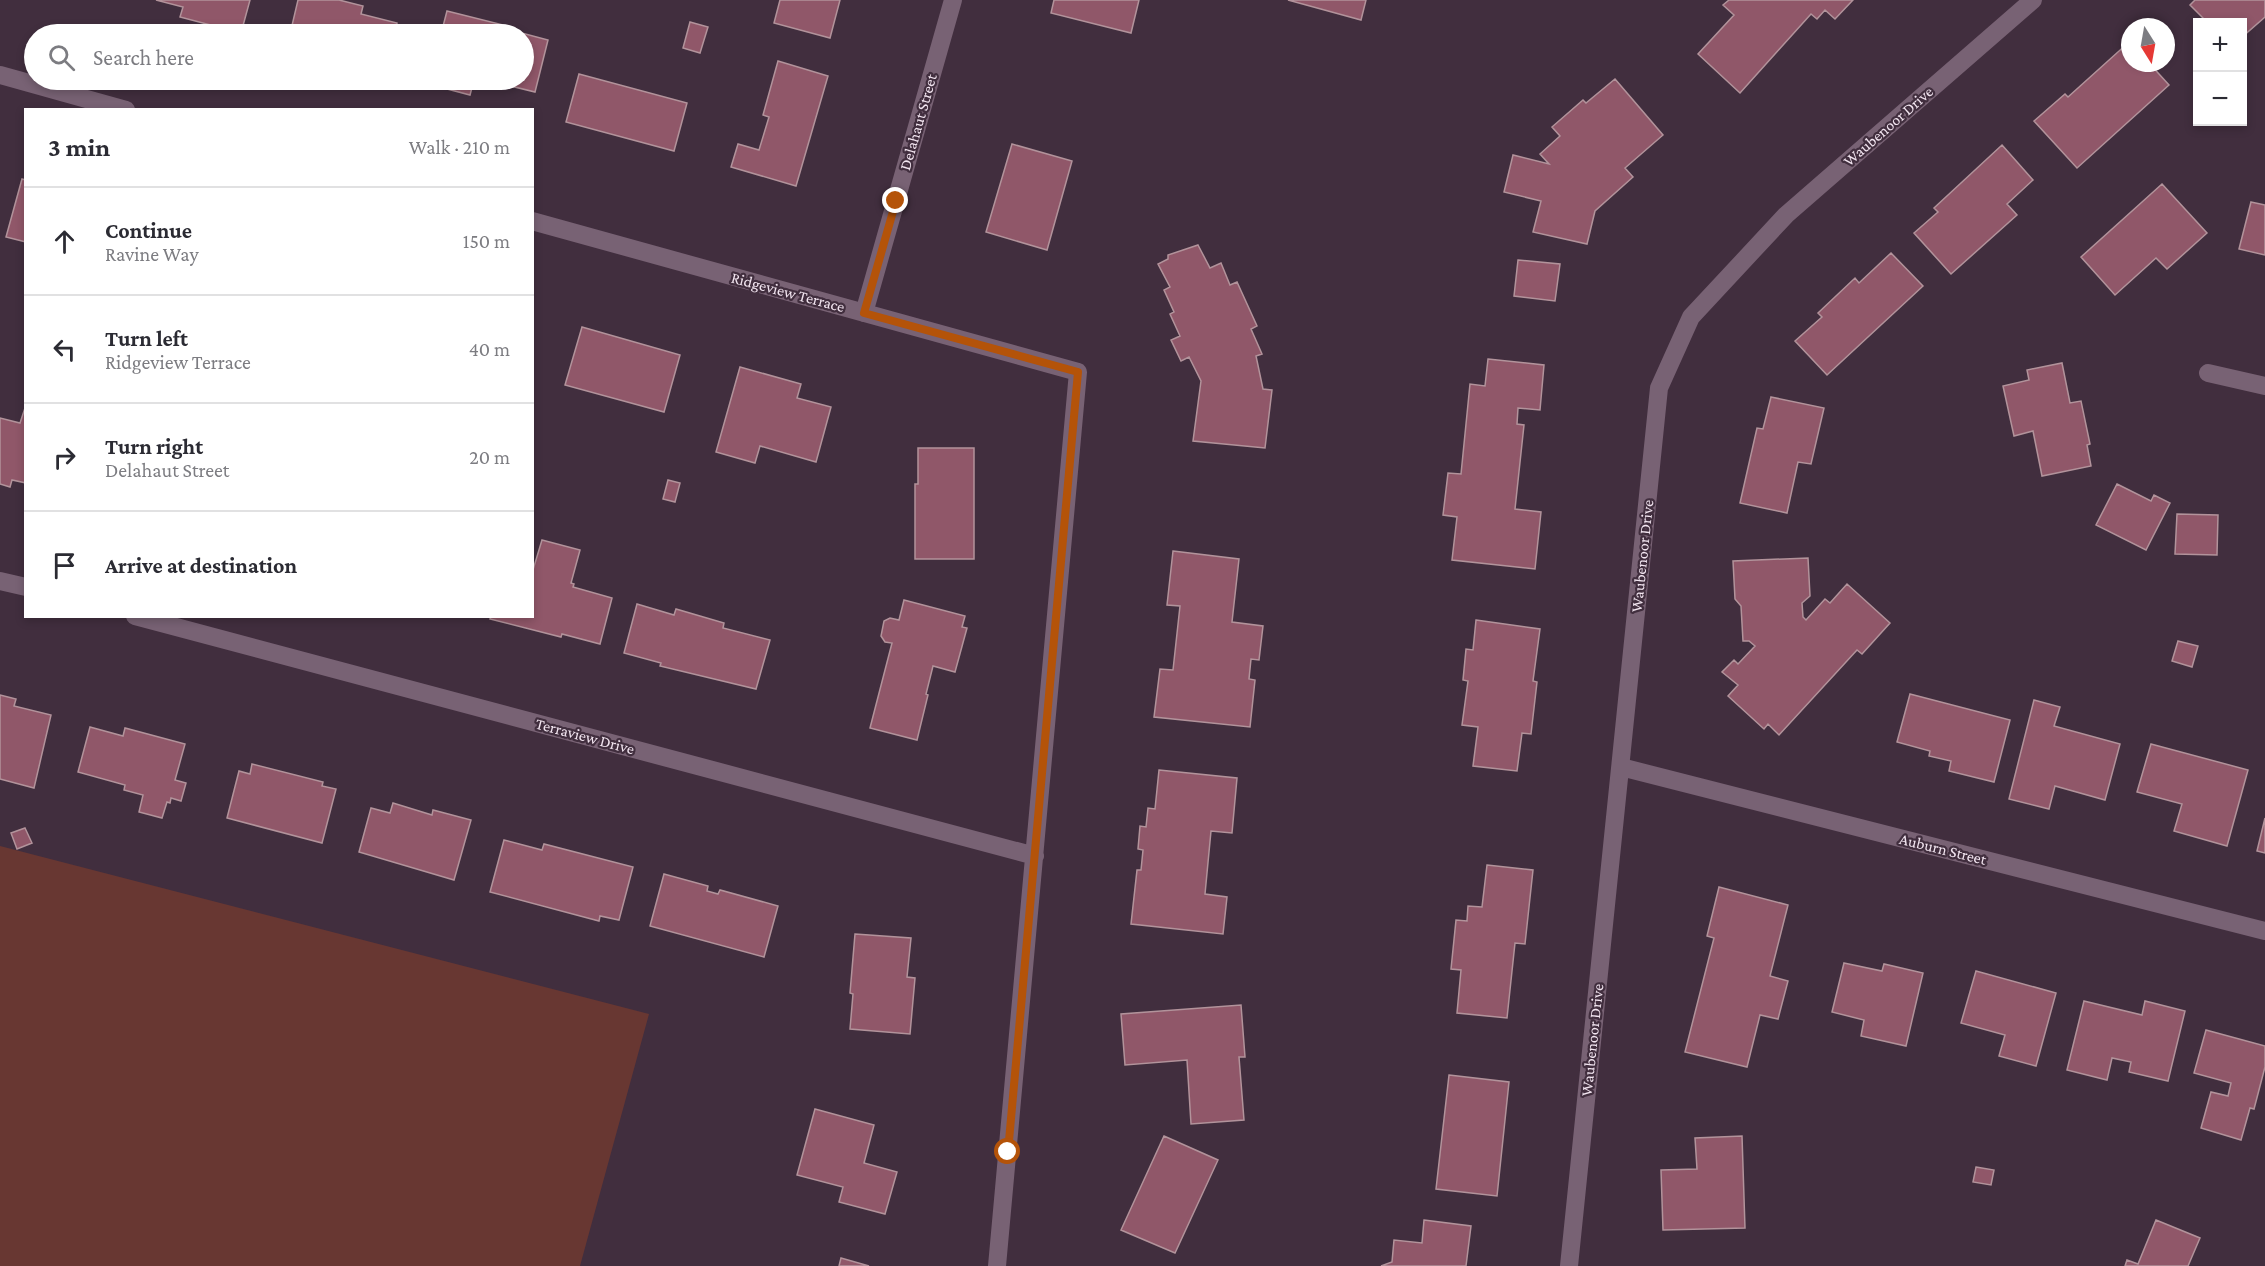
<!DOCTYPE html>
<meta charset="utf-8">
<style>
:root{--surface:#fff;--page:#f2f2f3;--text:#2b2b33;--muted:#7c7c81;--line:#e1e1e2}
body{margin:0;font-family:"Crimson Pro",serif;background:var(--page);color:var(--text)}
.controls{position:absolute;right:18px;top:18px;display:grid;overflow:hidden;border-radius:0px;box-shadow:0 3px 9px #0003}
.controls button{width:54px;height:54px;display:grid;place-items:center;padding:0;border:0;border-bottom:2px solid var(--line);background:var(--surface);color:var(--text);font:30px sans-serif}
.compass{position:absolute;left:2121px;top:18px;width:54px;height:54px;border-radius:50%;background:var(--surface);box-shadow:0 3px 9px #0003;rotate:169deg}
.stop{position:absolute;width:18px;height:18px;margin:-14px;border:4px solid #b45309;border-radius:50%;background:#fff}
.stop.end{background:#b45309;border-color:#fff;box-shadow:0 2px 6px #0008}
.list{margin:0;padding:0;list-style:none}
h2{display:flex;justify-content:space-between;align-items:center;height:78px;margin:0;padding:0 24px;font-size:26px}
h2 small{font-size:20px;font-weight:400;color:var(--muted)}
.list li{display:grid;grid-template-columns:39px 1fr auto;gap:18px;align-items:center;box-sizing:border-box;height:108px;padding:0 24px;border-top:2px solid var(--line)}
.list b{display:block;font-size:22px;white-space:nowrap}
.list p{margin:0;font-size:20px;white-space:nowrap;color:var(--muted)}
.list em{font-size:20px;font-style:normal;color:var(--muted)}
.icon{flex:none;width:33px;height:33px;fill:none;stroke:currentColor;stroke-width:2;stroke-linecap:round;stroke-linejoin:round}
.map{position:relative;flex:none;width:2265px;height:1266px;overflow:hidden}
.search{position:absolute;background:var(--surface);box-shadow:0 3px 9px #0003;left:24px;top:24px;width:510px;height:66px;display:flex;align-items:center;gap:15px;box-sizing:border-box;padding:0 21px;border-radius:33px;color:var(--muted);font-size:22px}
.panel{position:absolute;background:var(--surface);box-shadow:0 3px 9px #0003;left:24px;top:108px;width:510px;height:510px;border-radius:0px}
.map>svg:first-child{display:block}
.green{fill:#683732}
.building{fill:#905769;stroke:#b2939b;stroke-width:1.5}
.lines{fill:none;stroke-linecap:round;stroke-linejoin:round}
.street{stroke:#786274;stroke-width:18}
.route{stroke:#b45309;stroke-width:8}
.labels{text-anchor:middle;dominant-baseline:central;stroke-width:4.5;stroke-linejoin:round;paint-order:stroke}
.street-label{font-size:16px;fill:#f2e5f0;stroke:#412e3e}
</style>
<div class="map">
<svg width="2265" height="1266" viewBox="0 0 2265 1266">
<rect width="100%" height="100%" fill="#412e3e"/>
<!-- green -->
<path class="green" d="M 0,846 L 649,1014 L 580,1266 L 0,1266 Z"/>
<!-- building -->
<path class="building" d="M 156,0 L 250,0 L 241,33 L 180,17 L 183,7 Z
M 298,0 L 339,0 L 363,6 L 361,14 L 397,23 L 395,34 L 290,34 Z
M 780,0 L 840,0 L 830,38 L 774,23 Z
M 1054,0 L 1139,0 L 1131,33 L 1051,13 Z
M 1288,0 L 1366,0 L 1361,20 Z
M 1729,0 L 1853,0 L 1835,19 L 1825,10 L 1817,19 L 1811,14 L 1740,93 L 1698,54 L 1734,15 L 1723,5 Z
M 2195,0 L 2265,0 L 2265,17 L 2242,37 L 2242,22 L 2207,22 L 2190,5 Z
M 447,11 L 515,28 L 514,31 L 548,40 L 535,92 L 486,80 L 524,80 L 524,34 L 441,34 Z
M 690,22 L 708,27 L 700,53 L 683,48 Z
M 2129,42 L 2130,63 L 2149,63 L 2169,85 L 2077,168 L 2034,121 L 2065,94 L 2068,97 Z
M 778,61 L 828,76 L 796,186 L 731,167 L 738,144 L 759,150 L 769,117 L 763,115 Z
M 579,74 L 687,103 L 674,151 L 566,122 Z
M 1615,79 L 1663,135 L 1625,168 L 1633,177 L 1595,211 L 1587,244 L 1533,232 L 1541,201 L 1504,192 L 1513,155 L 1549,164 L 1540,154 L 1560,136 L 1552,127 L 1583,100 L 1586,103 Z
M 429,80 L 474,80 L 470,95 L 428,84 Z
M 1012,144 L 1072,161 L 1047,250 L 986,232 Z
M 2002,145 L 2033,180 L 2007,204 L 2017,215 L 1951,274 L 1914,233 L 1938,212 L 1934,208 Z
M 22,179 L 26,180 L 26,242 L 6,237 Z
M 2162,184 L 2207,233 L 2167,269 L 2156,258 L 2115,295 L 2081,257 Z
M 2251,202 L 2265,205 L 2265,255 L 2239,249 Z
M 1198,245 L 1210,268 L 1221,263 L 1230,285 L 1237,282 L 1257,326 L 1251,329 L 1262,354 L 1256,356 L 1263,389 L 1272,390 L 1265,448 L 1193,441 L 1201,381 L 1189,357 L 1181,361 L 1171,340 L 1180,336 L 1170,314 L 1174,312 L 1164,290 L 1170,287 L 1158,264 L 1168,259 L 1168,255 Z
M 1891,253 L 1923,286 L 1827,375 L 1795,341 L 1822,317 L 1818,313 L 1855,278 L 1859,283 Z
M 1518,260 L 1560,264 L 1555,301 L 1514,296 Z
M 582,327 L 680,355 L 664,412 L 565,385 Z
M 1488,359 L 1544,365 L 1540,410 L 1518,408 L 1517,424 L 1524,425 L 1515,509 L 1541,512 L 1535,569 L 1452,560 L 1457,517 L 1443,515 L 1448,473 L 1461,474 L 1470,384 L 1485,386 Z
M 2062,363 L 2070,403 L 2081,401 L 2090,444 L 2087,445 L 2091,466 L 2042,476 L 2033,431 L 2014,436 L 2003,386 L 2029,380 L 2027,370 Z
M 740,367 L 801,384 L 797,398 L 831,407 L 816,462 L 760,446 L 755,463 L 716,452 Z
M 1771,397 L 1824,408 L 1811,464 L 1798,462 L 1787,513 L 1740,503 L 1757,428 L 1763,429 Z
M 26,405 L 26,483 L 12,480 L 10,487 L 0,484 L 0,418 L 20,423 Z
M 918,448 L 974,448 L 974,559 L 915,559 L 915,484 L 918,484 Z
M 668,480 L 680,483 L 675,502 L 663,499 Z
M 2117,484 L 2151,501 L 2154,495 L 2170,503 L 2146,550 L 2096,525 Z
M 2177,514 L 2218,515 L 2217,555 L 2175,554 Z
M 542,540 L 580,550 L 571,583 L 574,584 L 573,587 L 612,598 L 600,644 L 562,634 L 561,637 L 490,619 L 491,616 L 532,616 L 532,573 Z
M 1173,551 L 1239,559 L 1232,622 L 1263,626 L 1259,660 L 1251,659 L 1249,679 L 1255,680 L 1250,727 L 1154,717 L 1160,669 L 1173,670 L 1180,606 L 1167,605 Z
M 1808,558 L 1810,596 L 1802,603 L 1803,617 L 1806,620 L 1825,599 L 1830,603 L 1847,584 L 1890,623 L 1862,654 L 1857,650 L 1779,735 L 1768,724 L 1764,729 L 1728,696 L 1738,685 L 1722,672 L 1734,660 L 1738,664 L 1755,646 L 1749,641 L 1743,641 L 1741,606 L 1735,599 L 1733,561 Z
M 904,600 L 965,616 L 962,627 L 967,628 L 955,672 L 933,666 L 926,694 L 928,695 L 917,740 L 870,728 L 892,643 L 885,642 L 881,636 L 884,621 L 890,618 L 899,620 Z
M 637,604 L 674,615 L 676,609 L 724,623 L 723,628 L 770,640 L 756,689 L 660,666 L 661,663 L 624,653 Z
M 1476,620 L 1540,629 L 1533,681 L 1537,682 L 1531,734 L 1522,733 L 1517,771 L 1473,766 L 1478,727 L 1462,725 L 1468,681 L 1463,680 L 1466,649 L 1473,650 Z
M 2178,641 L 2198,646 L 2192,667 L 2172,661 Z
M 1910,694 L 2010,720 L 1994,782 L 1949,771 L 1951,761 L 1929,756 L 1930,751 L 1897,742 Z
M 0,695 L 16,699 L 14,706 L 51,715 L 34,788 L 0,779 Z
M 2034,700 L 2060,707 L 2054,726 L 2120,744 L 2105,800 L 2055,786 L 2049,809 L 2009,799 Z
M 90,727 L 123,736 L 125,728 L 185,744 L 175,780 L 186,783 L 181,801 L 171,798 L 170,803 L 167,802 L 162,818 L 139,812 L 143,795 L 124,790 L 125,785 L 78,772 Z
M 2151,744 L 2248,770 L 2227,846 L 2174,831 L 2182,804 L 2137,792 Z
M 252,764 L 323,782 L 322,786 L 336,789 L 322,843 L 227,818 L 239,771 L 250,774 Z
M 1159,770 L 1237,778 L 1232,833 L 1211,831 L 1205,894 L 1227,897 L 1223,934 L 1131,924 L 1137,870 L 1141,870 L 1143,850 L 1138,849 L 1140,826 L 1146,827 L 1148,808 L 1155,809 Z
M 393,803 L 432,815 L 433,810 L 471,820 L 454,880 L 359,852 L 371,808 L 390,813 Z
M 2265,818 L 2265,853 L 2257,851 Z
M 25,828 L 32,843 L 17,849 L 11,833 Z
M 504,840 L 542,850 L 544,844 L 633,867 L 619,920 L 600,916 L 599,921 L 490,892 Z
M 1487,865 L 1533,870 L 1525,944 L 1515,943 L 1507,1018 L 1457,1013 L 1461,970 L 1451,969 L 1456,920 L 1467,921 L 1468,906 L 1482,907 Z
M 664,874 L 708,886 L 707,891 L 718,894 L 720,890 L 778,906 L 764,957 L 650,926 Z
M 1719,887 L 1788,905 L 1770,976 L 1788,981 L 1778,1019 L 1760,1015 L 1747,1067 L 1685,1052 L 1714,938 L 1707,936 Z
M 855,934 L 911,938 L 907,977 L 915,978 L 910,1034 L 850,1029 L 853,994 L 850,993 Z
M 1844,963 L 1882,971 L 1884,964 L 1923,973 L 1906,1046 L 1861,1036 L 1864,1020 L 1832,1012 Z
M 1976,971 L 2056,993 L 2036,1066 L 1999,1056 L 2005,1035 L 1961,1023 Z
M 2084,1001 L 2142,1015 L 2145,1001 L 2185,1011 L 2168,1081 L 2129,1072 L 2131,1062 L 2112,1058 L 2107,1080 L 2067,1070 Z
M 1241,1005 L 1245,1057 L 1239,1057 L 1244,1120 L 1191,1124 L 1187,1060 L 1125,1065 L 1121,1014 Z
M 2206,1030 L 2265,1046 L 2265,1067 L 2254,1109 L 2250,1108 L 2241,1140 L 2201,1128 L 2211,1092 L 2228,1096 L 2231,1083 L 2194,1073 Z
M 1449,1075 L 1509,1082 L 1497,1196 L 1436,1189 Z
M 815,1109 L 874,1125 L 864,1163 L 897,1172 L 885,1214 L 839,1202 L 843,1187 L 797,1175 Z
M 1164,1136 L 1218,1160 L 1175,1253 L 1121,1230 Z
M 1742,1136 L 1745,1228 L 1663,1230 L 1661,1170 L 1697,1169 L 1695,1138 Z
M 1976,1167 L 1994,1170 L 1991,1185 L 1973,1182 Z
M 1424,1220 L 1471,1226 L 1466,1266 L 1381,1266 L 1392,1262 L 1394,1240 L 1422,1243 Z
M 2156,1220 L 2200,1238 L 2188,1266 L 2125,1266 L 2127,1260 L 2138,1264 Z
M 841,1258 L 869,1266 L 839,1266 Z"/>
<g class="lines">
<!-- street -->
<path class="street" d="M 0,75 L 126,110
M 532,221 L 1078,372 L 997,1266
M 864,313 L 953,0
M 2208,373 L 2265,386
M 0,581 L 26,587
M 135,616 L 1035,856
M 1621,767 L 2265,931
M 1569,1266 L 1659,388 L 1691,317 L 1786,215 L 2033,0"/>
</g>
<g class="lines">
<!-- route -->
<path class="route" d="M 896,201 L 864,313 L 1078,372 L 1008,1152"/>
</g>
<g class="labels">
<!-- street labels -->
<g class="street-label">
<text transform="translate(918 122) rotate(-74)">Delahaut Street</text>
<text transform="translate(1888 126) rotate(-41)">Waubenoor Drive</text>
<text transform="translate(788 292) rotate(15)">Ridgeview Terrace</text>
<text transform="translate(1642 556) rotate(-84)">Waubenoor Drive</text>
<text transform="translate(585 736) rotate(15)">Terraview Drive</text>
<text transform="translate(1943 849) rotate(14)">Auburn Street</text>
<text transform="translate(1592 1040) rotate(-84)">Waubenoor Drive</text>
</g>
</g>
</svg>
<div class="controls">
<button>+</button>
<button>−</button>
</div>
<svg class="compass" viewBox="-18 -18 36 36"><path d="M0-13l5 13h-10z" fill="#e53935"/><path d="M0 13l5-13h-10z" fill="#7c7c81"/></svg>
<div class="stop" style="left:1008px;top:1152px"></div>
<div class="stop end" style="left:896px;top:201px"></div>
<div class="search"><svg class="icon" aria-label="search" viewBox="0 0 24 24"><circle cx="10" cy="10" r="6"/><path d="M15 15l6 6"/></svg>Search here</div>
<section class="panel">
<h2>3 min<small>Walk · 210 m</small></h2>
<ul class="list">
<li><svg class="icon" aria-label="ahead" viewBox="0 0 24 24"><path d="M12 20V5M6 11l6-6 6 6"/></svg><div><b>Continue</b><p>Ravine Way</p></div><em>150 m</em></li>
<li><svg class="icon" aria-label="left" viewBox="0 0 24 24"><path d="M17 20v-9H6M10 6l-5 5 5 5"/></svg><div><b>Turn left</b><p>Ridgeview Terrace</p></div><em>40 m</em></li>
<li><svg class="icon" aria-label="right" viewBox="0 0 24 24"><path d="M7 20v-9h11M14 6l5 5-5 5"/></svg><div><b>Turn right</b><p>Delahaut Street</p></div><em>20 m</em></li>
<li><svg class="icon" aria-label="arrive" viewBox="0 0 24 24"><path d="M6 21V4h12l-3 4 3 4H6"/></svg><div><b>Arrive at destination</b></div></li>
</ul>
</section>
</div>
